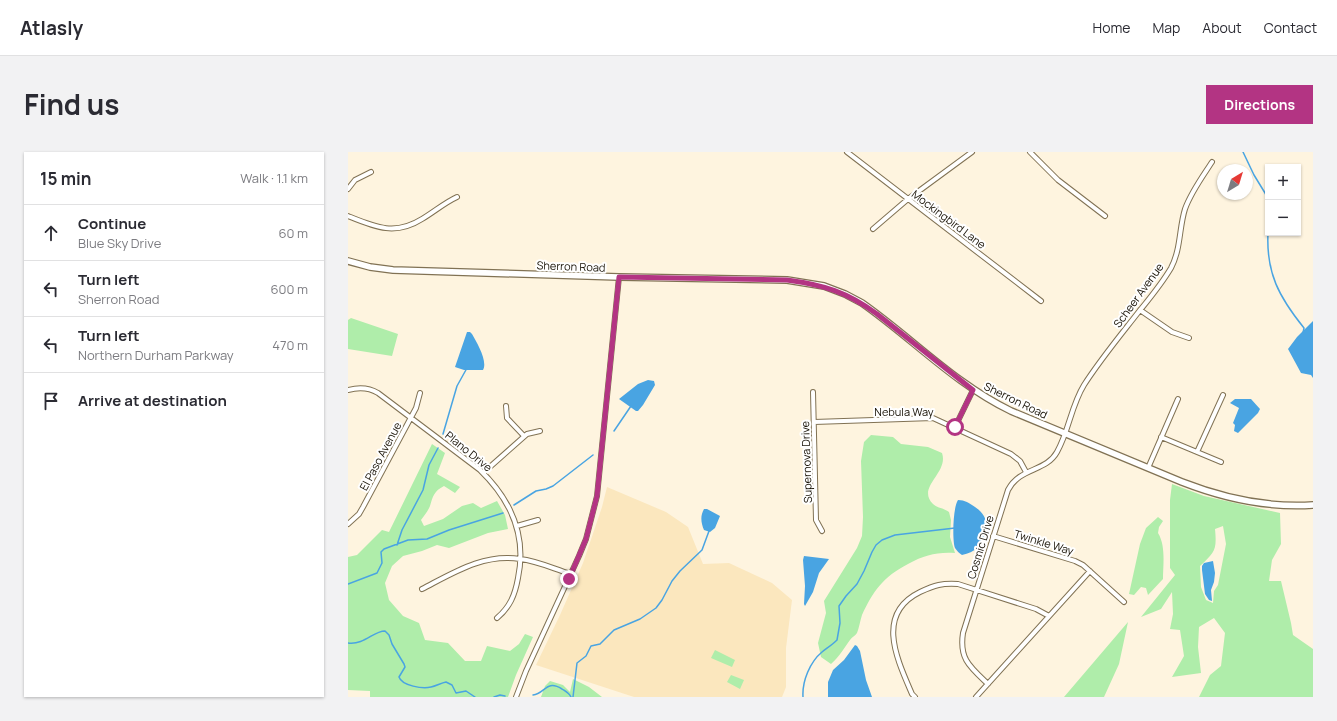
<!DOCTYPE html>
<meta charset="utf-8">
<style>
:root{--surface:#fff;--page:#f2f2f3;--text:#2b2b33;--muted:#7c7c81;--line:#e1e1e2;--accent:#b33483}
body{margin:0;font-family:Manrope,sans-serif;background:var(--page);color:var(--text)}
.controls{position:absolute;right:12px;top:12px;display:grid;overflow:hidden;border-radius:0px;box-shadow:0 1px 3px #0004}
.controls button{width:36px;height:36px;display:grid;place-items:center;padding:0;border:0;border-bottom:1px solid var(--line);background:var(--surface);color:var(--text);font:20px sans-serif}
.compass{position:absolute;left:869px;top:12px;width:36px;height:36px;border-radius:50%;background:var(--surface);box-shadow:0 1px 3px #0004;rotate:38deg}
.stop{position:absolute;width:12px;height:12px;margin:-9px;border:3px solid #b33483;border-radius:50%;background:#fff}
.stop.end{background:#b33483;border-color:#fff;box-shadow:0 1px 4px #0008}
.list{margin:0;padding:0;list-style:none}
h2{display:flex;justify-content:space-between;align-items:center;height:52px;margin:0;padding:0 16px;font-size:17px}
h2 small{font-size:13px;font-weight:400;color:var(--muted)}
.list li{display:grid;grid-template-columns:26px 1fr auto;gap:12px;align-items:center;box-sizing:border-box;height:56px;padding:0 16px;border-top:1px solid var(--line)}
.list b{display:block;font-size:15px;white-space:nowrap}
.list p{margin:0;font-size:13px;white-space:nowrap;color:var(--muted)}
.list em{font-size:13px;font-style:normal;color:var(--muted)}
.icon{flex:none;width:22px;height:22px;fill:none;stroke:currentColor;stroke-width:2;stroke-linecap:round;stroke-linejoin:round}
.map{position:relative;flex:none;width:965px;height:545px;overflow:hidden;border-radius:0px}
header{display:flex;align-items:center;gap:24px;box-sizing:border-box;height:56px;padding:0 20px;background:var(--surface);border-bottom:1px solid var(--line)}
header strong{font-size:19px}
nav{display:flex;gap:22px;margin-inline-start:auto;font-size:14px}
.intro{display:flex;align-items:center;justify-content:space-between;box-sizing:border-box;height:96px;padding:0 24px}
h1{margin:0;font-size:28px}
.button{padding:10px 18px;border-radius:0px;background:var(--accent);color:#fff;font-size:14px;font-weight:700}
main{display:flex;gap:24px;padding:0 24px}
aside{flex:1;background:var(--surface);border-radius:0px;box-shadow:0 1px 3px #0004}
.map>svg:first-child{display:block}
.built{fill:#fbe7be}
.green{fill:#afedaa;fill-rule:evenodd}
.water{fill:#49a4e2}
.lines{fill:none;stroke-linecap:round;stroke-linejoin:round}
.stream{stroke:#49a4e2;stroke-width:1.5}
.street-casing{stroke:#817254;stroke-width:6}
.secondary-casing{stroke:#817254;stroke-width:8}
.street{stroke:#fff;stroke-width:4}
.secondary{stroke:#fff;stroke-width:5.5}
.route{stroke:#b33483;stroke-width:5}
.labels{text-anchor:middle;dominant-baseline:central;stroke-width:4;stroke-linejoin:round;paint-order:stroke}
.street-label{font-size:11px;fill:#181206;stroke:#fff}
</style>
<header>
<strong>Atlasly</strong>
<nav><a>Home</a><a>Map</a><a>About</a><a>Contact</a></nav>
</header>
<div class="intro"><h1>Find us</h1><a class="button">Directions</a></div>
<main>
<aside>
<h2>15 min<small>Walk · 1.1 km</small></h2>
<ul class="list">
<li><svg class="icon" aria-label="ahead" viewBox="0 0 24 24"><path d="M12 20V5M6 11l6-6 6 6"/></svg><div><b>Continue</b><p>Blue Sky Drive</p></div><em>60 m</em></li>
<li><svg class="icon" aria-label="left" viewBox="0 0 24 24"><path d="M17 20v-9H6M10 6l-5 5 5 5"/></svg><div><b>Turn left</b><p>Sherron Road</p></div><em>600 m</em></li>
<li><svg class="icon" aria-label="left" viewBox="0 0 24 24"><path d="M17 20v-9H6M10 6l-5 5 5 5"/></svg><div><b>Turn left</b><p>Northern Durham Parkway</p></div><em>470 m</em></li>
<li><svg class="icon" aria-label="arrive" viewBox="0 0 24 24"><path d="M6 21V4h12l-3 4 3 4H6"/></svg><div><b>Arrive at destination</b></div></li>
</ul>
</aside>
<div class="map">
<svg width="965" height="545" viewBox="0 0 965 545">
<rect width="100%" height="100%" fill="#fef4df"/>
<!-- built -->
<path class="built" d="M 259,335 L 318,360 L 340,375 L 355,412 L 381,411 L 424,431 L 444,448 L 438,496 L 438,535 L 434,545 L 286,545 L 188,513 L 212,463 L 235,411 L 254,355 Z"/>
<!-- green -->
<path class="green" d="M 3,166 L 50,182 L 44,204 L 0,197 L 0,168 Z
M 523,283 L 545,285 L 553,292 L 580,295 L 594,301 C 601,321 568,335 585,352 C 589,356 596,356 601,360 L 603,368 L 602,385 L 607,401 C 588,400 577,403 560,412 C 535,425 525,439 514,463 C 512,469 511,476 509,481 C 507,484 504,485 502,488 C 496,496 492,504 483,512 L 473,505 L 470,491 L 478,461 L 476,449 L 509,396 L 514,384 L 515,365 L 513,309 L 516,290 Z
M 84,292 L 97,301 L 89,322 L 112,335 L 107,341 L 96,334 C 86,339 85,344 82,354 C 80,359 76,364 73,368 L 76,374 L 95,367 L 114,354 L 125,351 L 133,356 L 149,349 L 157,363 L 160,377 L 140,381 L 101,396 L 89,393 L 74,399 L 55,404 L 44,414 L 37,431 L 41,448 L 55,464 L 71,471 L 77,488 L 100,491 L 117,509 L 133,509 L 139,494 L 162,499 L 171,492 L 177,482 L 185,485 L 168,523 L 160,545 L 22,545 L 22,539 L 0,538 L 0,405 L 9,403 L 34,378 L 41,380 Z
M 824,332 L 856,344 L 932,361 L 933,392 L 924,408 L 921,429 L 933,429 L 943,471 L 945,483 L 965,497 L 965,545 L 851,545 L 862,523 L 873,514 L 877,481 L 866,466 L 851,475 L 850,495 L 853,521 L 824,525 L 836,504 L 832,478 L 822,477 L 825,462 L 824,440 L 813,457 L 793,465 L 827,423 L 822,416 L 822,348 ZM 875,374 L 878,392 L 870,433 L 866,439 L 865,451 L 858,448 L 853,435 L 852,414 C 867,400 869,398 867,377 Z
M 810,365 L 815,369 L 811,375 L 810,381 C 818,394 815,413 815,427 L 800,443 L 798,436 L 793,435 L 786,443 L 781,442 L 792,392 L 798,376 Z
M 780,470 L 771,512 L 756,545 L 716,545 Z
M 367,498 L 387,508 L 384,515 L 363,506 Z
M 383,523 L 396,528 L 392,537 L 379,530 Z
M 225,527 L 241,535 L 254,545 L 193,545 L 197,534 L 202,529 L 215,533 L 222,540 Z"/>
<!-- water -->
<path class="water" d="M 965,169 L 965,226 L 963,223 L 953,221 L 940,197 L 949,185 Z
M 119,180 L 122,180 L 124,182 C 129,191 140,209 135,218 L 116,218 L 107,215 Z
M 300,228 L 306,229 L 307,233 L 295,253 L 290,259 L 288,259 L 271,247 L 290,232 Z
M 887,247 L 903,247 L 912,257 L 910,261 L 890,281 L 886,279 L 887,273 L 885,271 L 891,256 L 882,251 Z
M 610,348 C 617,348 621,351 627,355 C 637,362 640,369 637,381 C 634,394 627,400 614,403 C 611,401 609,399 607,396 C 604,388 605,355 610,348 Z
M 356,357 L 359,357 L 372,364 L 367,376 L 362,380 L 356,378 C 353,371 352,364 356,357 Z
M 456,404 L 481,407 L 471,421 L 465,440 L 457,454 L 456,452 L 457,434 L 455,408 Z
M 865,409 L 867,421 L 866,430 L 863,438 L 864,449 L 861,448 L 857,442 L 854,418 L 854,414 L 856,411 Z
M 507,493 L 509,494 L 512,499 L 518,528 L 524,545 L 480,545 L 480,530 L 485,518 L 496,508 Z"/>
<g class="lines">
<!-- stream -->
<path class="stream" d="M 895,0 L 906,23 L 917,41 L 920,48
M 920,81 C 918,121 931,145 956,176 L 955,181
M 266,279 L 283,254
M 95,282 L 109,234 L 119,216
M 166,353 L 188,339 L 198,337 L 205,334 L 245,303
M 49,393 L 54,378 L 75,338 L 81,313 L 90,296
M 0,432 L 29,421 L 34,411 L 33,400 L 36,397 L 60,388 L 79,387 L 101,378 L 155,361
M 0,491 C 17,493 25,479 37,479 L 41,483 L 44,492 L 56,512 L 57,515 L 51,525 C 54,534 75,537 83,535 C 88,534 93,531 98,530 L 104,533 L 108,541 L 118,539 L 127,545
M 185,543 C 197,542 198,527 214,537 C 217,539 221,541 223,545
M 146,545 L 152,543 L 157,544
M 225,545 L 229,511 L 238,504 L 243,494 L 252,492 L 266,478 L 292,467 L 308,456 L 314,448 L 324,429 L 332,419 L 354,398 L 361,379
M 455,545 C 454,529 462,510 474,500 C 479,496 484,493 489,488 L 492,471 L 491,454 L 498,444 L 509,432 L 516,419 L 524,400 L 528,393 L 534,388 L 547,383 L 607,376"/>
<!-- street casing -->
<g class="street-casing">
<path id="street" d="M 499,0 L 693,149
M 682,0 L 710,28 L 757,64
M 0,37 L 7,28 L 23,20
M 0,64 C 27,75 47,84 74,67 C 86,60 96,51 109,45
M 525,77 L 560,47 L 624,0
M 792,158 L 824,180 L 841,186
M 0,238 C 11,235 20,235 30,241 L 132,318 C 163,348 179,383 170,426 C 167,443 162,455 149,466
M 465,240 L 468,368 L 474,379
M 158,254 L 159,266 L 176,284
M 466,270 L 585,266 L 663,302 L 672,309 L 678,320
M 607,275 L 625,238
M 813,285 L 873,310
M 849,300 L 875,243
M 800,316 L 830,247
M 135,321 L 179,282 L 192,279
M 0,372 L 11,362 L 15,355 L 68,256 L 72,241
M 169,374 L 190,368
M 645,384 L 727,409 L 735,413 L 776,450
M 74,437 C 105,421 136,401 172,407 C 190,409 206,417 223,422
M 640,532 C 622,515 611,507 615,481 L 660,338 C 672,315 698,320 709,300 C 721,279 723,254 736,233 C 752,208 771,185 789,162 C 801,147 813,133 823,116 C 833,97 831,76 837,57 C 843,40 855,24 864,10
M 168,545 L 178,519 L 231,404 L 238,387 L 249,344 L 271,125
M 567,545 L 564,542 C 549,507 527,462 572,440 C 587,433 594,431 610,432 L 688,457 L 701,464
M 628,545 L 742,419"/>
</g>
<!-- secondary casing -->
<g class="secondary-casing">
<path id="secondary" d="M 0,109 L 22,115 L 45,118 L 271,125 L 439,128 L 476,134 L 497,142 L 514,151 C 564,186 607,232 663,259 L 834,330 C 875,346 920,356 965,353"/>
</g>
<!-- street -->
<use href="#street" class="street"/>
<!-- secondary -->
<use href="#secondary" class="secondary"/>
</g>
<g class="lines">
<!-- route -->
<path class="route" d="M 221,427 L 238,387 L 249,344 L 271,125 L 439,128 C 476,133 499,140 529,162 L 625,238 L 607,275"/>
</g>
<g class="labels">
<!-- street labels -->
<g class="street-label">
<text transform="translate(601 67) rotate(37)">Mockingbird Lane</text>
<text transform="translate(223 114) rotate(2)">Sherron Road</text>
<text transform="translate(790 143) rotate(-54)">Scheer Avenue</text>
<text transform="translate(668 248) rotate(26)">Sherron Road</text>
<text x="556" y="259">Nebula Way</text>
<text transform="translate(121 299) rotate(39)">Plano Drive</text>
<text transform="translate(32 304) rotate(-62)">El Paso Avenue</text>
<text transform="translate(458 310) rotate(-92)">Supernova Drive</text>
<text transform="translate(696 390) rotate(17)">Twinkle Way</text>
<text transform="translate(632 395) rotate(-73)">Cosmic Drive</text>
</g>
</g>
</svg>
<div class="controls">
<button>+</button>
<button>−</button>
</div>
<svg class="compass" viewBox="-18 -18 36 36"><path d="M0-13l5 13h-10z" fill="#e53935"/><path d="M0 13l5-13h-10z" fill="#7c7c81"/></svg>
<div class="stop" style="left:607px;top:275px"></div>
<div class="stop end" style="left:221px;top:427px"></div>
</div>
</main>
